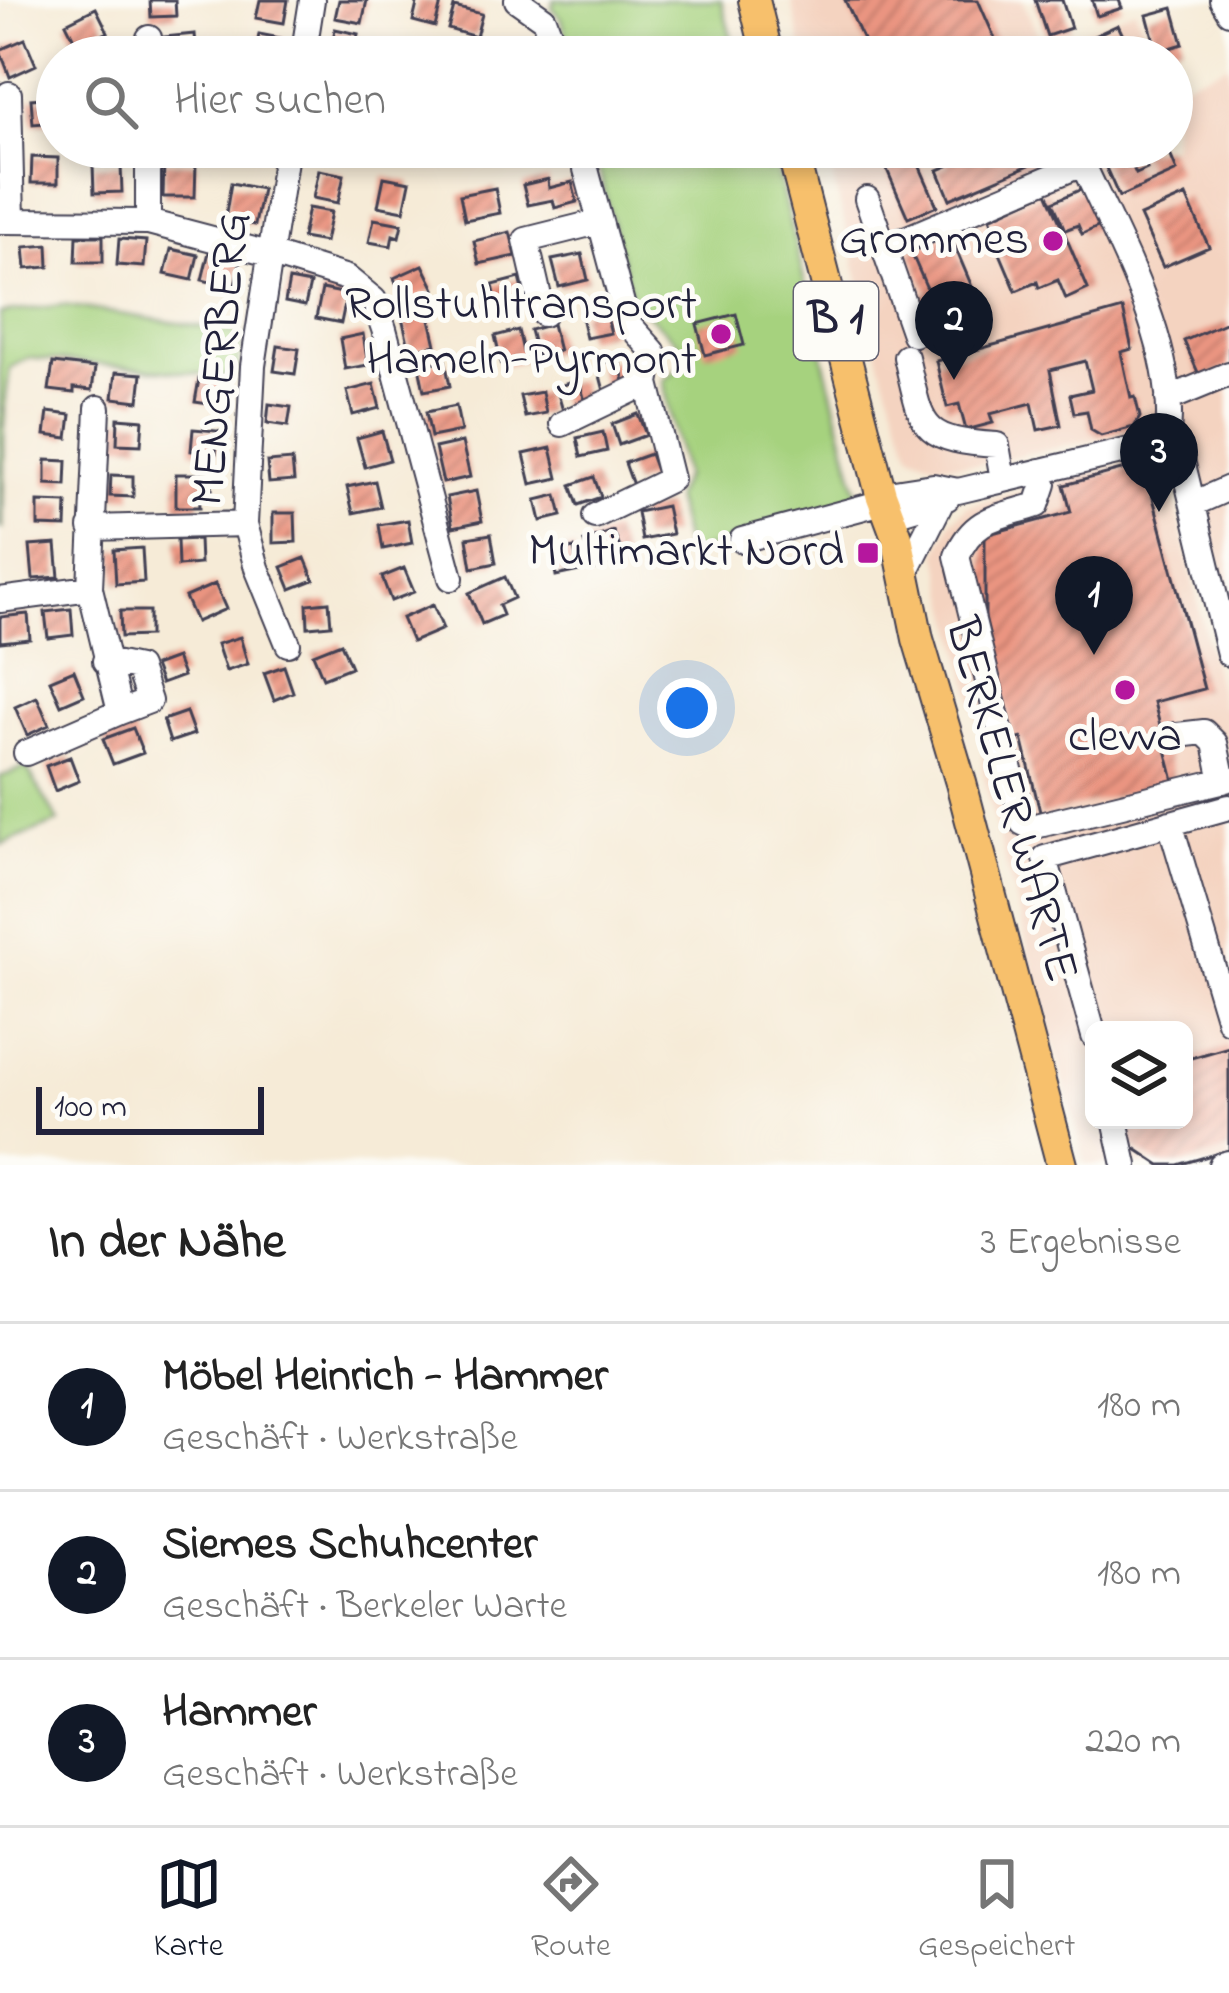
<!DOCTYPE html>
<html lang="de">
<meta charset="utf-8">
<style>
:root{--surface:#fff;--page:#f6f6f6;--text:#222;--muted:#767676;--line:#e0e0e0;--accent:#111827}
body{margin:0;font-family:"Indie Flower",sans-serif;background:var(--page);color:var(--text)}
.controls{position:absolute;right:36px;bottom:36px;display:grid;overflow:hidden;border-radius:18px;box-shadow:0 6px 18px #0003}
.controls button{width:108px;height:108px;display:grid;place-items:center;padding:0;border:0;border-bottom:3px solid var(--line);background:var(--surface);color:var(--text);font:60px sans-serif}
.scale{position:absolute;left:36px;bottom:30px;width:228px;box-sizing:border-box;padding-left:12px;border:6px solid #22223b;border-top:0;font-size:33px;line-height:42px;white-space:nowrap;color:#22223b;-webkit-text-stroke:9px #fdfcf7;paint-order:stroke}
.you{position:absolute;left:687px;top:708px;width:42px;height:42px;margin:-30px;border:9px solid #fff;border-radius:50%;background:#1a73e8;box-shadow:0 0 0 18px #1a73e833}
.badge{display:grid;place-items:center;width:78px;height:78px;border-radius:50%;background:var(--accent);color:#fff;font-size:39px;font-weight:700}
.pin{position:absolute;translate:-50% -99px;filter:drop-shadow(0 3px 6px #0008)}
.pin::after{content:'';position:absolute;top:63px;width:42px;height:36px;background:inherit;clip-path:polygon(0 0,100% 0,50% 100%)}
.list{margin:0;padding:0;list-style:none}
h2{display:flex;justify-content:space-between;align-items:center;height:156px;margin:0;padding:0 48px;font-size:51px}
h2 small{font-size:39px;font-weight:400;color:var(--muted)}
.list li{display:grid;grid-template-columns:78px 1fr auto;gap:36px;align-items:center;box-sizing:border-box;height:168px;padding:0 48px;border-top:3px solid var(--line)}
.list b{display:block;font-size:45px;white-space:nowrap}
.list p{margin:0;font-size:39px;white-space:nowrap;color:var(--muted)}
.list em{font-size:39px;font-style:normal;color:var(--muted)}
.icon{flex:none;width:66px;height:66px;fill:none;stroke:currentColor;stroke-width:2;stroke-linecap:round;stroke-linejoin:round}
.map{position:relative;flex:none;width:1229px;height:1165px;overflow:hidden}
.search{position:absolute;background:var(--surface);box-shadow:0 6px 18px #0003;left:36px;right:36px;top:36px;height:132px;display:flex;align-items:center;gap:30px;box-sizing:border-box;padding:0 42px;border-radius:66px;color:var(--muted);font-size:45px}
.sheet{height:660px;background:var(--surface)}
nav{display:flex;justify-content:space-around;align-items:center;box-sizing:border-box;height:168px;border-top:3px solid var(--line);background:var(--surface);font-size:33px;color:var(--muted)}
nav a{display:grid;justify-items:center;gap:6px}
nav .on{color:var(--accent)}
.map>svg:first-child{display:block}
.built{fill:#f4d3c0;fill-rule:evenodd}
.green{fill:#a6d27e;stroke:#647a5c;stroke-width:3}
.building{fill:url(#building-hatch)}
.lines{fill:none;stroke-linecap:round;stroke-linejoin:round}
.minor-casing{stroke:#424052;stroke-width:28}
.major-casing{stroke:#424052;stroke-width:34}
.minor{stroke:#fff;stroke-width:24}
.major{stroke:#f7c06c;stroke-width:30}
.poi-dot{fill:#b5179e;stroke:#fdfcf7;stroke-width:4.5}
.labels{text-anchor:middle;dominant-baseline:central;stroke-width:10;stroke-linejoin:round;paint-order:stroke}
.shield{fill:#fdfcf7;stroke:#646373;stroke-width:3}
.shield-label{font-size:45px;font-weight:bold;fill:#22223b}
.poi-label{font-size:48px;fill:#22223b;stroke:#fdfcf7;text-anchor:end}
.street-label{font-size:48px;fill:#22223b;stroke:#fdfcf7}
</style>
<div class="map">
<svg width="1229" height="1165" viewBox="0 0 1229 1165">
<defs>
<pattern id="building-hatch" width="6" height="6" patternUnits="userSpaceOnUse" patternTransform="scale(3)"><rect width="6" height="6" fill="#eb9581"/><path d="M-1 1l2-2M0 6l6-6M5 7l2-2" fill="none" stroke="#be796b"/></pattern>
</defs>
<rect width="100%" height="100%" fill="#fdfcf7"/>
<filter id="ink" filterUnits="userSpaceOnUse"><feTurbulence type="fractalNoise" baseFrequency=".00833" numOctaves="2"/><feDisplacementMap in="SourceGraphic" scale="24" xChannelSelector="R" yChannelSelector="G"/><feConvolveMatrix kernelMatrix="1 2 1 2 8 2 1 2 1" color-interpolation-filters="sRGB"/></filter>
<filter id="wash" filterUnits="userSpaceOnUse"><feTurbulence type="fractalNoise" baseFrequency=".004" numOctaves="4" result="noise"/><feDisplacementMap in="SourceGraphic" scale="48" xChannelSelector="R" yChannelSelector="G"/><feGaussianBlur stdDeviation="2.7" result="paint"/><feColorMatrix in="noise" values="0 0 0 0 0 0 0 0 0 0 0 0 0 0 0 0 0 1.4 0 .05"/><feComposite in="paint" operator="in"/></filter>
<g filter="url(#wash)">
<rect width="100%" height="100%" fill="#f6ebd7"/>
<!-- built -->
<path class="built" d="M 791,0 L 1022,0 L 1045,49 L 1135,9 L 1155,57 L 804,57 Z
M 1229,64 L 1229,603 L 1185,429 L 1144,430 L 977,464 L 935,463 L 911,453 L 881,365 L 825,147 L 1172,147 L 1172,87 Z
M 1152,455 L 1166,463 L 1222,707 L 1229,706 L 1229,1165 L 1086,1165 L 993,817 L 982,768 L 984,747 L 938,553 L 951,522 L 967,506 ZM 1094,1030 L 1184,1030 L 1184,1120 L 1094,1120 Z"/>
<!-- green -->
<path class="green" d="M 554,0 L 721,0 L 737,57 L 572,57 L 562,20 L 552,8 Z
M 593,147 L 761,147 L 767,171 L 775,164 L 859,499 L 687,555 L 674,497 L 684,476 L 663,380 L 684,364 L 678,342 L 633,301 Z
M 63,305 L 241,333 L 238,377 L 28,358 L 10,368 L 5,406 L 3,528 L 0,528 L 0,313 Z
M 26,767 L 59,822 L 0,845 L 0,777 Z"/>
<g id="blocks">
<!-- building -->
<path class="building" d="M 150,0 L 175,0 L 176,16 L 151,17 Z
M 260,0 L 288,0 L 284,23 L 256,18 Z
M 339,0 L 367,0 L 362,23 L 335,18 Z
M 418,0 L 441,3 L 435,27 L 413,21 Z
M 845,0 L 978,0 L 1003,57 L 871,57 Z
M 1035,0 L 1062,0 L 1071,28 L 1047,36 Z
M 1092,0 L 1119,0 L 1122,8 L 1097,16 Z
M 454,7 L 482,14 L 476,37 L 448,29 Z
M 96,8 L 108,32 L 78,47 L 66,23 Z
M 1173,8 L 1183,44 L 1157,52 L 1147,15 Z
M 1118,25 L 1133,57 L 1057,57 L 1055,54 Z
M 335,29 L 358,34 L 353,55 L 331,51 Z
M 195,34 L 197,57 L 166,57 L 164,37 Z
M 259,34 L 285,39 L 281,57 L 255,57 Z
M 25,39 L 36,65 L 10,77 L 0,50 Z
M 531,45 L 534,57 L 502,57 L 501,52 Z
M 56,97 L 57,122 L 33,124 L 31,99 Z
M 906,147 L 941,147 L 916,158 L 937,206 L 908,218 L 882,158 Z
M 978,147 L 1044,147 L 1048,157 L 950,199 L 938,170 L 948,166 L 946,161 Z
M 1111,147 L 1138,147 L 1126,152 L 1136,174 L 1147,169 L 1141,153 L 1167,147 L 1177,171 L 1119,197 L 1099,152 Z
M 32,157 L 58,158 L 58,183 L 31,183 Z
M 164,162 L 196,163 L 195,197 L 163,197 Z
M 93,165 L 121,165 L 122,192 L 94,193 Z
M 319,170 L 344,175 L 338,203 L 313,198 Z
M 384,177 L 410,182 L 404,211 L 378,206 Z
M 548,179 L 549,188 L 572,182 L 577,202 L 555,208 L 553,200 L 528,205 L 523,185 Z
M 231,183 L 262,189 L 255,225 L 225,219 Z
M 495,188 L 500,213 L 465,220 L 460,195 Z
M 1084,188 L 1100,226 L 1082,234 L 1078,225 L 1065,230 L 1053,202 Z
M 1047,192 L 1088,289 L 1066,299 L 1058,280 L 1039,288 L 1037,282 L 1016,291 L 999,251 L 1019,242 L 1012,225 L 996,232 L 990,218 Z
M 1186,196 L 1209,247 L 1163,267 L 1140,216 Z
M 308,208 L 331,212 L 325,242 L 302,238 Z
M 374,219 L 402,224 L 399,237 L 393,235 L 391,246 L 369,242 Z
M 510,232 L 516,256 L 479,264 L 474,241 Z
M 950,235 L 984,315 L 946,332 L 935,306 L 928,309 L 922,295 L 929,293 L 911,252 Z
M 77,236 L 103,236 L 103,262 L 76,262 Z
M 119,239 L 146,241 L 144,267 L 117,265 Z
M 48,245 L 49,267 L 26,269 L 24,247 Z
M 171,249 L 198,255 L 192,280 L 165,274 Z
M 209,252 L 241,260 L 234,288 L 202,280 Z
M 582,254 L 588,280 L 559,287 L 552,260 Z
M 423,265 L 435,289 L 405,303 L 394,278 Z
M 520,278 L 527,306 L 499,313 L 493,285 Z
M 289,280 L 310,284 L 305,306 L 285,302 Z
M 322,289 L 347,294 L 341,323 L 316,318 Z
M 604,306 L 611,333 L 586,338 L 580,312 Z
M 1123,309 L 1132,349 L 1121,352 L 1131,398 L 1135,397 L 1140,417 L 1134,427 L 1101,436 L 1091,430 L 1087,411 L 1074,413 L 1070,395 L 1092,390 L 1085,361 L 1050,370 L 1061,425 L 1038,430 L 1032,403 L 990,414 L 993,423 L 966,430 L 959,404 L 947,407 L 936,361 Z
M 428,310 L 436,345 L 410,351 L 402,317 Z
M 736,314 L 744,345 L 705,355 L 697,324 Z
M 1229,321 L 1229,367 L 1201,379 L 1184,341 Z
M 552,324 L 559,351 L 537,357 L 530,330 Z
M 518,330 L 525,360 L 502,366 L 495,336 Z
M 363,334 L 368,365 L 345,369 L 340,339 Z
M 278,346 L 299,349 L 295,374 L 274,371 Z
M 619,359 L 625,386 L 604,391 L 597,364 Z
M 445,360 L 450,386 L 424,391 L 419,366 Z
M 53,363 L 95,368 L 92,390 L 74,388 L 74,393 L 49,390 Z
M 116,372 L 142,374 L 139,401 L 113,398 Z
M 199,379 L 226,383 L 222,406 L 195,402 Z
M 579,380 L 586,405 L 563,411 L 556,387 Z
M 374,384 L 380,408 L 353,415 L 347,391 Z
M 542,392 L 546,413 L 525,417 L 520,396 Z
M 269,404 L 291,407 L 288,426 L 267,423 Z
M 456,406 L 461,431 L 431,437 L 426,412 Z
M 48,412 L 71,415 L 68,438 L 45,435 Z
M 638,414 L 646,435 L 619,445 L 612,424 Z
M 118,418 L 143,420 L 141,445 L 117,444 Z
M 193,429 L 218,431 L 216,453 L 191,451 Z
M 382,431 L 390,460 L 365,467 L 357,438 Z
M 603,432 L 607,451 L 581,457 L 577,438 Z
M 462,442 L 470,477 L 443,483 L 435,448 Z
M 551,448 L 558,478 L 531,484 L 524,454 Z
M 650,454 L 658,476 L 633,485 L 625,463 Z
M 46,460 L 67,461 L 66,485 L 46,484 Z
M 292,460 L 294,481 L 269,483 L 267,462 Z
M 1144,464 L 1204,689 L 1154,702 L 1174,781 L 1041,816 L 1022,738 L 1015,740 L 985,622 L 985,535 L 1071,512 L 1064,485 Z
M 176,474 L 212,474 L 212,490 L 199,490 L 200,507 L 176,507 Z
M 111,475 L 133,476 L 133,497 L 110,496 Z
M 594,477 L 601,497 L 578,505 L 571,485 Z
M 375,481 L 381,507 L 353,513 L 347,487 Z
M 476,491 L 482,521 L 453,527 L 447,497 Z
M 557,495 L 562,516 L 541,521 L 536,500 Z
M 38,502 L 67,503 L 66,527 L 38,526 Z
M 666,506 L 672,534 L 642,540 L 637,512 Z
M 273,513 L 295,513 L 296,542 L 273,543 Z
M 408,520 L 412,543 L 383,549 L 379,525 Z
M 613,531 L 624,557 L 595,569 L 584,542 Z
M 491,534 L 496,563 L 472,568 L 467,538 Z
M 199,539 L 200,564 L 178,566 L 177,540 Z
M 56,544 L 59,577 L 33,579 L 30,546 Z
M 142,548 L 144,582 L 116,584 L 114,550 Z
M 574,548 L 579,571 L 556,576 L 552,552 Z
M 305,558 L 314,580 L 291,589 L 282,567 Z
M 404,568 L 414,592 L 391,601 L 382,577 Z
M 505,577 L 514,598 L 499,605 L 503,615 L 482,624 L 469,593 Z
M 215,584 L 226,609 L 196,622 L 185,597 Z
M 329,602 L 331,625 L 308,627 L 307,604 Z
M 433,605 L 443,629 L 412,642 L 402,618 Z
M 71,609 L 73,635 L 48,638 L 45,612 Z
M 120,611 L 149,611 L 149,636 L 121,637 Z
M 28,614 L 30,639 L 0,642 L 0,617 Z
M 240,637 L 248,664 L 226,671 L 217,644 Z
M 341,643 L 351,667 L 323,678 L 313,654 Z
M 176,658 L 183,676 L 161,684 L 154,666 Z
M 284,666 L 293,692 L 274,700 L 264,673 Z
M 74,670 L 84,695 L 61,705 L 50,680 Z
M 37,697 L 49,725 L 27,735 L 15,707 Z
M 186,712 L 194,734 L 170,742 L 163,720 Z
M 133,728 L 143,753 L 113,764 L 103,739 Z
M 70,757 L 79,781 L 55,791 L 46,766 Z
M 1229,1047 L 1229,1150 L 1178,1165 L 1160,1165 L 1133,1147 L 1126,1120 L 1184,1120 L 1184,1060 Z"/>
</g>
</g>
<g filter="url(#ink)">
<use href="#blocks" fill-opacity="0" stroke="#424052" stroke-width="3"/>
<g class="lines">
<!-- minor casing -->
<g class="minor-casing">
<path id="minor" d="M 517,0 L 544,19 L 558,57
M 1222,0 L 1229,12
M 149,57 L 149,38
M 303,57 L 312,0
M 9,94 L 12,220
M 287,147 L 253,366 L 245,524 L 257,568 L 288,644
M 580,147 L 627,322 L 653,351 L 647,383 L 671,479 L 595,516
M 873,147 L 876,147
M 1075,147 C 1112,231 1182,349 1167,441
M 867,199 L 914,334
M 0,221 L 148,222 L 269,254 L 347,278 L 374,300 L 384,329 L 451,578
M 148,222 L 148,147
M 884,248 L 1082,164
M 543,314 L 526,240 L 598,222
M 906,357 C 923,428 918,440 997,445 L 1003,480
M 1168,399 L 1229,374
M 562,424 L 647,383
M 1040,471 L 1044,484 L 1037,505 C 1000,517 974,516 957,556 L 1023,823 L 1031,827 L 1229,779
M 881,494 L 933,486 L 958,491 L 1167,441 L 1180,452 L 1229,654
M 1193,504 L 1229,488
M 887,516 L 947,498
M 91,528 L 245,524
M 742,540 L 883,502
M 905,574 L 941,503
M 0,600 L 90,588
M 105,661 L 138,668 L 149,701 L 120,712
M 1169,736 L 1204,732 L 1215,743 L 1223,781
M 26,753 L 120,712 L 90,588 L 98,408
M 1170,823 L 1229,1021
M 1094,1036 L 1045,858 L 1229,807
M 1115,1120 L 1125,1165
M 1221,1165 L 1229,1163"/>
</g>
<!-- major casing -->
<g class="major-casing">
<path id="major" d="M 754,0 L 768,57
M 791,147 L 881,494 L 897,537 L 918,639 L 961,783 L 1062,1165"/>
</g>
<!-- minor -->
<use href="#minor" class="minor"/>
<!-- major -->
<use href="#major" class="major"/>
</g>
</g>
<!-- markers -->
<g class="poi-dot">
<circle cx="1053" cy="241" r="12"/>
<circle cx="721" cy="334" r="12"/>
<rect x="856" y="541" width="24" height="24" rx="6"/>
<circle cx="1125" cy="690" r="12"/>
</g>
<g class="labels">
<!-- shield labels -->
<rect class="shield" x="794" y="282" width="84" height="78" rx="9"/>
<g class="shield-label">
<text x="836" y="321">B 1</text>
</g>
<!-- poi labels -->
<g class="poi-label">
<text x="1029" y="241">Grommes</text>
<text x="697" y="306">Rollstuhltransport<tspan x="697" dy="55">Hameln-Pyrmont</tspan></text>
<text x="844" y="553">Multimarkt Nord</text>
<text x="1125" y="738" text-anchor="middle">clevva</text>
</g>
<!-- street labels -->
<g class="street-label">
<text transform="translate(222 359) rotate(-85)">MENGERBERG</text>
<text transform="translate(1010 800) rotate(74)">BERKELER WARTE</text>
</g>
</g>
</svg>
<div class="controls">
<button><svg class="icon" aria-label="layers" viewBox="0 0 24 24"><path d="M12 4l9 5-9 5-9-5zM3 14l9 5 9-5"/></svg></button>
</div>
<div class="scale">100 m</div>
<div class="you"></div>
<div class="pin badge" style="left:1094px;top:655px">1</div>
<div class="pin badge" style="left:954px;top:380px">2</div>
<div class="pin badge" style="left:1159px;top:512px">3</div>
<div class="search"><svg class="icon" aria-label="search" viewBox="0 0 24 24"><circle cx="10" cy="10" r="6"/><path d="M15 15l6 6"/></svg>Hier suchen</div>
</div>
<section class="sheet">
<h2>In der Nähe<small>3 Ergebnisse</small></h2>
<ul class="list">
<li><span class="badge">1</span><div><b>Möbel Heinrich - Hammer</b><p>Geschäft · Werkstraße</p></div><em>180 m</em></li>
<li><span class="badge">2</span><div><b>Siemes Schuhcenter</b><p>Geschäft · Berkeler Warte</p></div><em>180 m</em></li>
<li><span class="badge">3</span><div><b>Hammer</b><p>Geschäft · Werkstraße</p></div><em>220 m</em></li>
</ul>
</section>
<nav>
<a class="on"><svg class="icon" aria-label="map" viewBox="0 0 24 24"><path d="M3 6l6-2 6 2 6-2v14l-6 2-6-2-6 2zM9 4v14M15 6v14"/></svg>Karte</a>
<a><svg class="icon" aria-label="directions" viewBox="0 0 24 24"><path d="M12 3l9 9-9 9-9-9zM9 14v-3h6M13 9l2 2-2 2"/></svg>Route</a>
<a><svg class="icon" aria-label="saved" viewBox="0 0 24 24"><path d="M7 4h10v16l-5-4-5 4z"/></svg>Gespeichert</a>
</nav>
